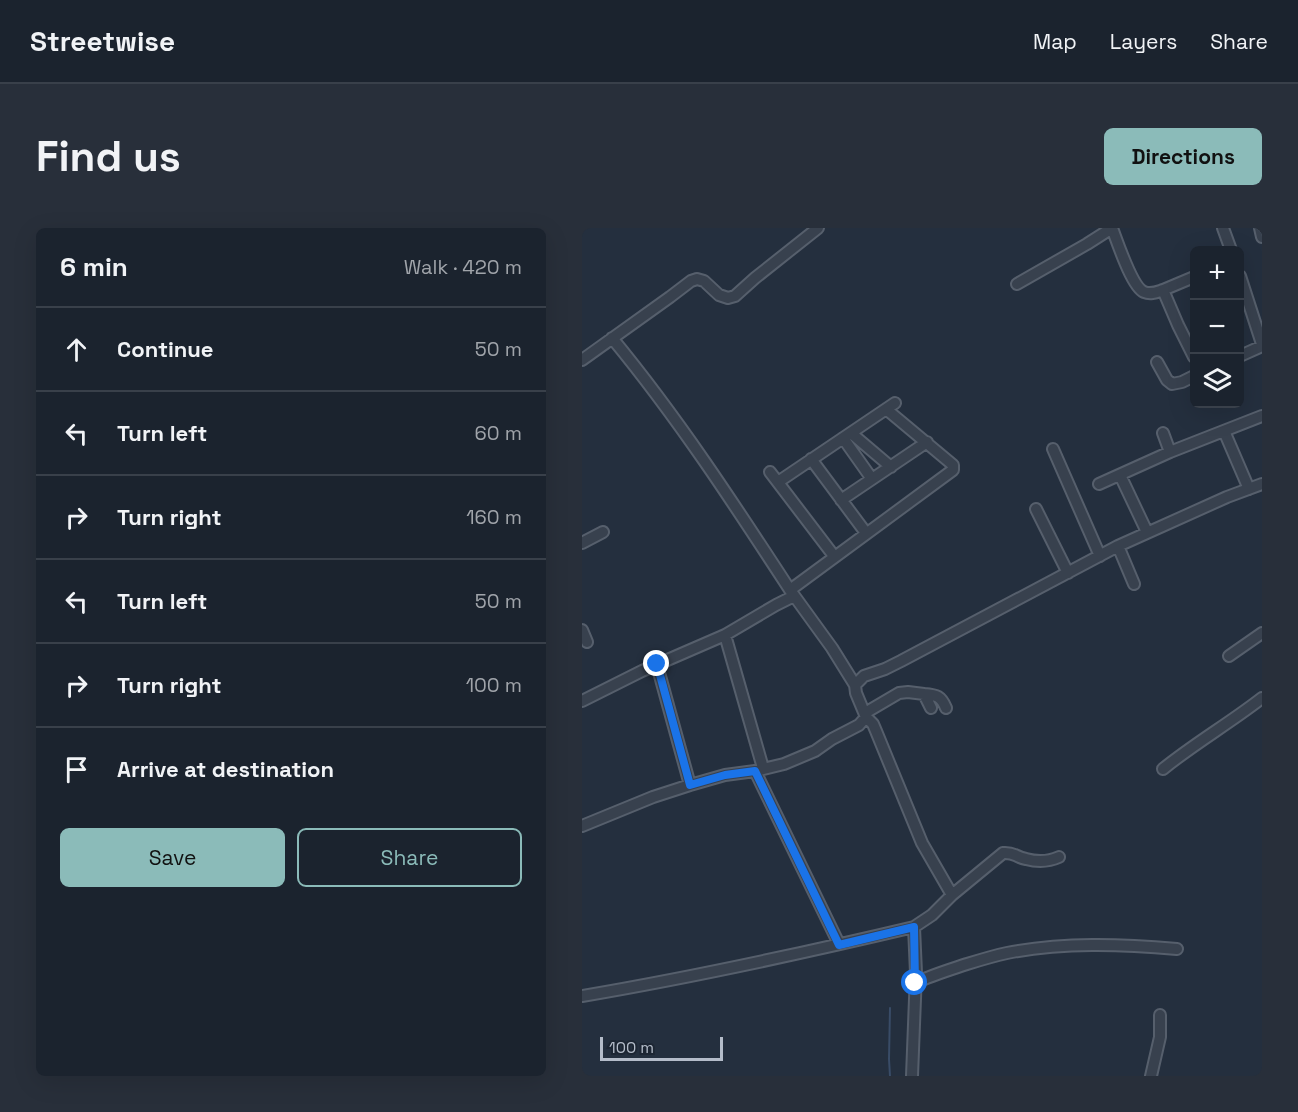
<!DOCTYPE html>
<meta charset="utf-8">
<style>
:root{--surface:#1b232e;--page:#282f3a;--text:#f1f3f6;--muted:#a0a4aa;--line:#39404a;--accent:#8bbbb9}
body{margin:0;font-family:"Space Grotesk",sans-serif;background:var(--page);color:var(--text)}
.controls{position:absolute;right:18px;top:18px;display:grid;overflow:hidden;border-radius:9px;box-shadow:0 6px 24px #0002}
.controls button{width:54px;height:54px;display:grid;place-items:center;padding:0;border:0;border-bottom:2px solid var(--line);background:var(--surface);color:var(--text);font:30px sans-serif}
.scale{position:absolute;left:18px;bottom:15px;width:123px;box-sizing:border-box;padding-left:6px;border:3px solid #b4bcc9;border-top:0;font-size:16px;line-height:21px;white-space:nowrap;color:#b4bcc9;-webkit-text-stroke:4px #1d2633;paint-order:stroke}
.stop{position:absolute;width:18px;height:18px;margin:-14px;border:4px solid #1a73e8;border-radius:50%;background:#fff}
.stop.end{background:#1a73e8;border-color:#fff;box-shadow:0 2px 6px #0008}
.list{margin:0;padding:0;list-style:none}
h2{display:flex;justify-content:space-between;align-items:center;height:78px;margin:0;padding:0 24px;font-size:26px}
h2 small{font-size:20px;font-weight:400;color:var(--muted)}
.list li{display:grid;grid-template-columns:39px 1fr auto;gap:18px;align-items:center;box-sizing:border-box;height:84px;padding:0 24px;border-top:2px solid var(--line)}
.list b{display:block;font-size:22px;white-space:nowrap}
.list em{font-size:20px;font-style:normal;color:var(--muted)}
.actions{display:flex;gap:12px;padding:18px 24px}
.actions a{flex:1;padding:14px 0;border:2px solid var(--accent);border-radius:9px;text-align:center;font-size:21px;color:var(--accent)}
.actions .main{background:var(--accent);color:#111}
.icon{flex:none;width:33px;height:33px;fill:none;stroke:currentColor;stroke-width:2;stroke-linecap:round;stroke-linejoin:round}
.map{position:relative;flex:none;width:680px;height:848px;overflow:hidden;border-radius:9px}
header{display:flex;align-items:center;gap:36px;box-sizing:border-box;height:84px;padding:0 30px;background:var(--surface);border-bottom:2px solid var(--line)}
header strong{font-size:28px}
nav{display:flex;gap:33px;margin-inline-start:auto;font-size:21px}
.intro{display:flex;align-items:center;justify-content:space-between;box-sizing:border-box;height:144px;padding:0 36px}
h1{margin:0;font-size:42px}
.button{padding:15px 27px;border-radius:9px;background:var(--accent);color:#111;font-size:21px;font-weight:700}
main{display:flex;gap:36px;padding:0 36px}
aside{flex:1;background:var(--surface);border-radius:9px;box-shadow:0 6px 24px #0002}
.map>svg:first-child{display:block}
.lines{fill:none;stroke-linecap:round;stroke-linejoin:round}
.stream{stroke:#394c67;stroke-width:2}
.minor-casing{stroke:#565f6c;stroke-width:14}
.minor{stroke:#38414e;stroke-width:10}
.route{stroke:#1a73e8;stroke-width:8}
</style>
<header>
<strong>Streetwise</strong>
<nav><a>Map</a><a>Layers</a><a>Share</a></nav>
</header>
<div class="intro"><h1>Find us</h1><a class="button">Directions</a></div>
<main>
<aside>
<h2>6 min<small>Walk · 420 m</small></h2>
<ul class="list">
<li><svg class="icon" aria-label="ahead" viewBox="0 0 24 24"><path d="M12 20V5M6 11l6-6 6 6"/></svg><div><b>Continue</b></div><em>50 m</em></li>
<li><svg class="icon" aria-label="left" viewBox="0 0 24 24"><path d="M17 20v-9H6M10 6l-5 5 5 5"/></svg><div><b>Turn left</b></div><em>60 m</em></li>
<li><svg class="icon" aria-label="right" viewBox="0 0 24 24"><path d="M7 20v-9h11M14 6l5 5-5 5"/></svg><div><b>Turn right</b></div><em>160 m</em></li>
<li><svg class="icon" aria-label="left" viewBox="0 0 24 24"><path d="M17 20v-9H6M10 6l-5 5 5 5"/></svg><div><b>Turn left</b></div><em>50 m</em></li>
<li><svg class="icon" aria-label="right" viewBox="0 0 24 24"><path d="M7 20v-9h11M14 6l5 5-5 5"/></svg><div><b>Turn right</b></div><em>100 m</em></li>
<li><svg class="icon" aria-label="arrive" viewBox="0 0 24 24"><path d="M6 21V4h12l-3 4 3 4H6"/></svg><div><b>Arrive at destination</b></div></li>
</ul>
<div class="actions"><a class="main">Save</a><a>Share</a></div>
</aside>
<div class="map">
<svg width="680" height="848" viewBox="0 0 680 848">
<rect width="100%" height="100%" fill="#242f3e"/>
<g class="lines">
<!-- stream -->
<path class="stream" d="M 308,780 L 307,831 L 308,848"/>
<!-- minor casing -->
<g class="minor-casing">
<path id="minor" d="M 530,0 C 535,13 550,59 562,64 C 569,67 575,64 581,62 L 596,97 L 612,129
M 641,0 L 649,22
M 678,0 L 680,9
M 658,48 L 680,116
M 435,56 L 505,16 L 530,0
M 581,62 L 612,49
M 30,110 C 96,190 152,276 208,362
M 658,128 L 680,118
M 0,132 L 88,69 L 109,53 L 115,51 L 122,53 L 137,67 L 146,70 L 153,68 L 173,50 L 236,0
M 575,134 L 585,152 L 590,156 L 600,154 L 612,148
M 642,203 L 667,261
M 269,205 L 309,239
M 581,205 L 588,224 L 680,188
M 261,210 L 290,251
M 471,221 L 518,328
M 229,231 L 284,305
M 188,244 L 252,328
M 538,247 L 565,304
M 196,254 L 313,175
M 517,256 L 588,224
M 259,272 L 345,214
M 454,281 L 486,345
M 0,315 L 21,304
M 536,318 L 552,356
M 0,402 L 5,414
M 143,407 L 181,540
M 647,428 L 680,405
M 75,437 L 108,557
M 273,457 L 250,420 L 208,362 L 371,242 L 371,237 L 304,181
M 342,466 C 355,467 359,468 364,480
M 0,473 L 60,443 L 143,407 L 194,377 L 212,368
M 283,485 L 317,465 L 326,464 L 342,466 L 349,480
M 284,489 L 291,496 L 294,503 L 340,615 L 370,667
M 581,541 C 613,515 648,495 680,470
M 173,543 L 257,716
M 0,598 L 71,569 L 108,557 L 143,547 L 173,543 L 202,536 L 233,523 L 250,511 L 277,497 L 284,489 L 274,465 L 273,457 L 282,448 L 303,441 L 319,433 L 536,318 L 645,269 L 680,256
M 333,755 C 350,747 367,742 385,736 C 398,732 411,728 425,725 C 481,714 539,716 595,721
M 0,768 C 112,749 222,725 332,699 L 350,687 L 370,667 L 421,625 C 433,624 433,629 444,631 C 455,634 466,634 477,629
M 330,848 L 334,745 L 332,699
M 569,848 L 578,809 L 578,787"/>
</g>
<!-- minor -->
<use href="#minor" class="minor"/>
</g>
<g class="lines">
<!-- route -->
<path class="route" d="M 75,436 L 108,557 L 143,547 L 173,543 L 257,717 L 332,699 L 333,755"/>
</g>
</svg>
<div class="controls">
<button>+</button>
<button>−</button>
<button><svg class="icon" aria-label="layers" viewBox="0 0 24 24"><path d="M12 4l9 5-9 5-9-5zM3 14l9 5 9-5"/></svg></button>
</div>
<div class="scale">100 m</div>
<div class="stop" style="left:333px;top:755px"></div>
<div class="stop end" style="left:75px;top:436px"></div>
</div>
</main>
